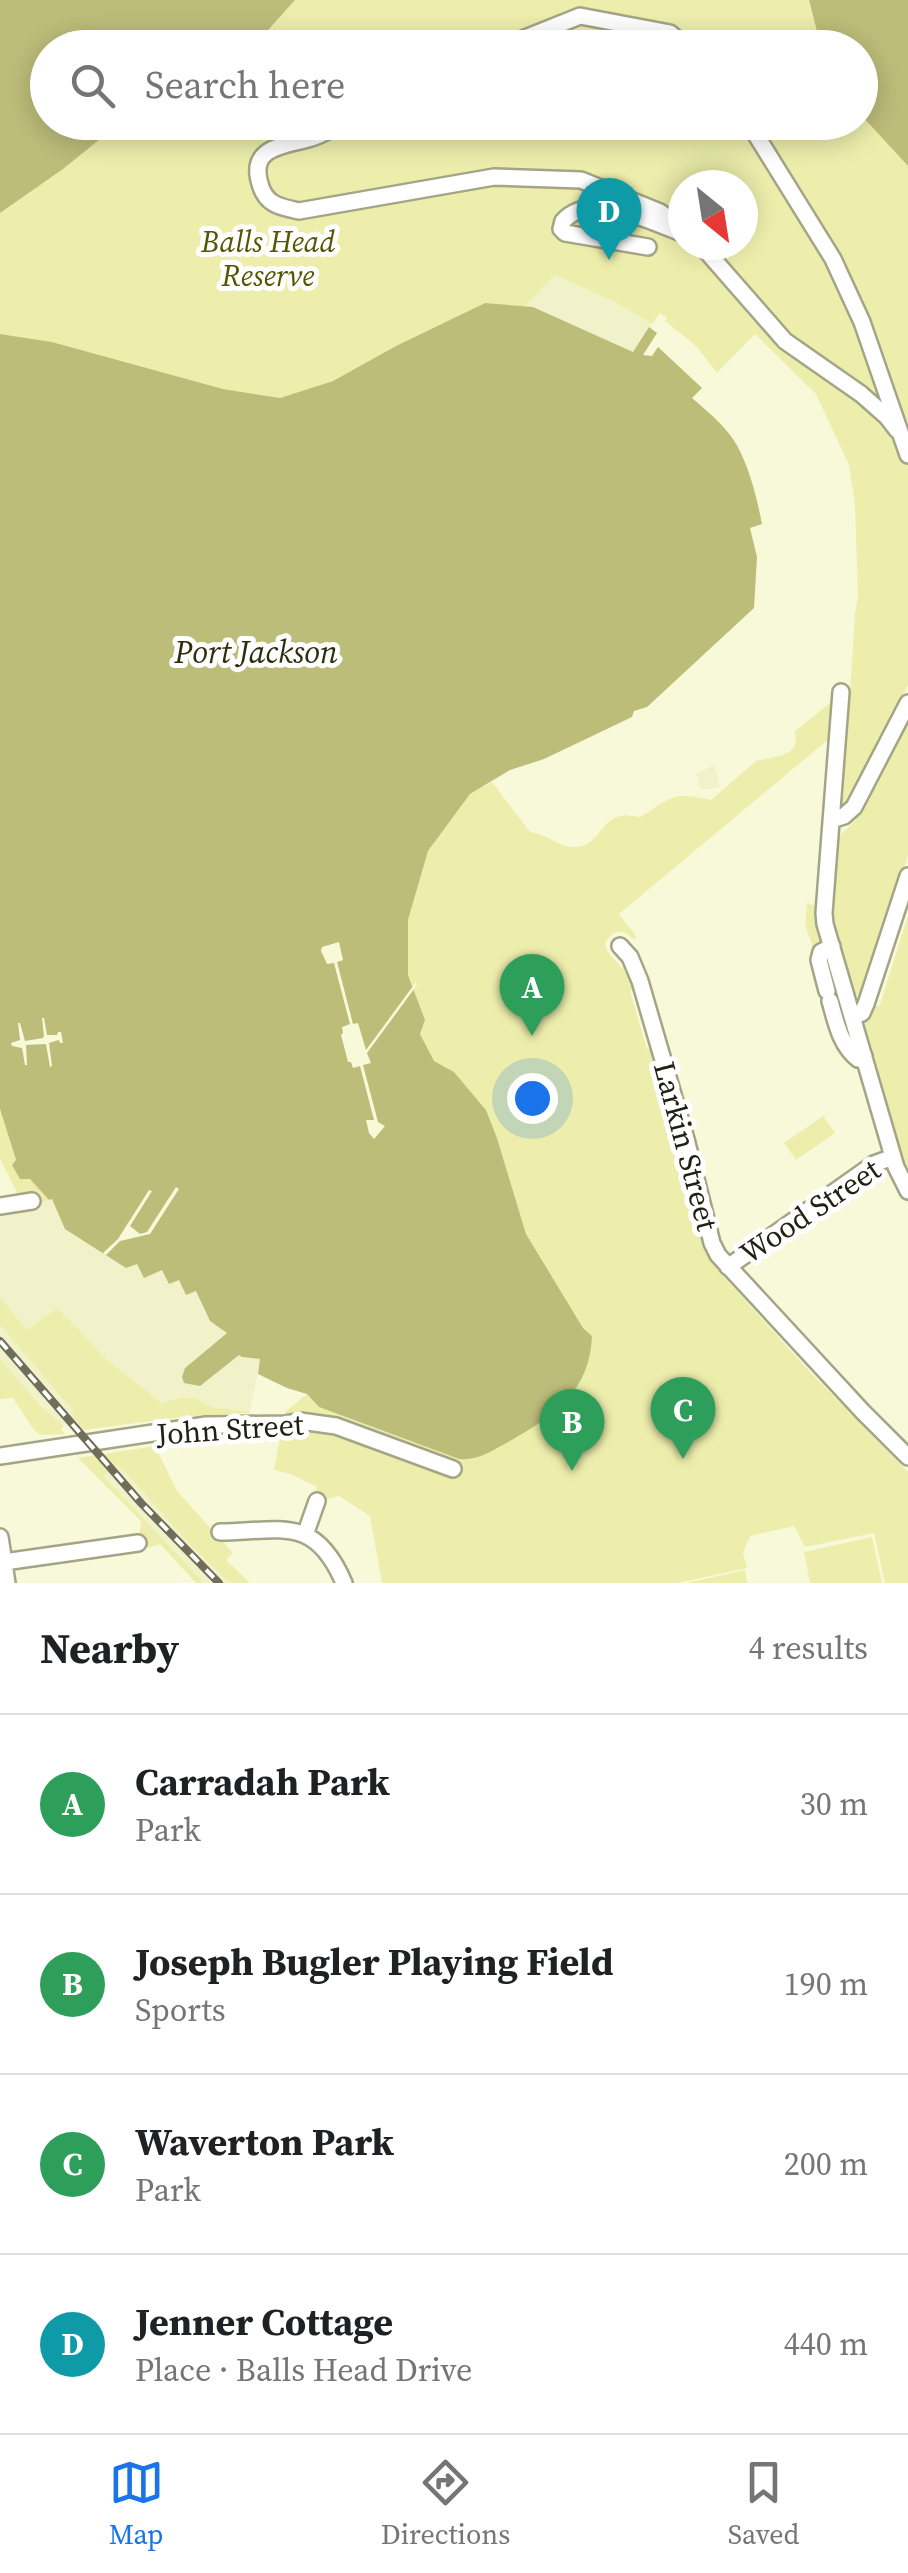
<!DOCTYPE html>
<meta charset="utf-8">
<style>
:root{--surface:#fff;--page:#f2f2f2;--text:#202124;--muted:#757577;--line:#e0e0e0;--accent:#1a73e8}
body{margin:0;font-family:"Source Serif 4",serif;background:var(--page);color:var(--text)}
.compass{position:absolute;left:668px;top:170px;width:90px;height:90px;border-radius:50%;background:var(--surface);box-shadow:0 5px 25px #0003;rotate:150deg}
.you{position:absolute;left:532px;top:1098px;width:35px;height:35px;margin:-25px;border:8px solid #fff;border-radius:50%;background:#1a73e8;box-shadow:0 0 0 15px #1a73e833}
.badge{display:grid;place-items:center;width:65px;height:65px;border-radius:50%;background:var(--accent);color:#fff;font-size:32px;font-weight:700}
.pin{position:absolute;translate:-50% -82px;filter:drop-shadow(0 2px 5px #0008)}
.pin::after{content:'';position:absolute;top:52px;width:35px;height:30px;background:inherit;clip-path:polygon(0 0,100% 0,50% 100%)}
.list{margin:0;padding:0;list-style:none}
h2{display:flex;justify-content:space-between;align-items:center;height:130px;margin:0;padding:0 40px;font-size:42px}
h2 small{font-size:32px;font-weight:400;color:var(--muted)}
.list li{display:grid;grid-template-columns:65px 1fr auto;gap:30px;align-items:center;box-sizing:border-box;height:180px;padding:0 40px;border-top:2px solid var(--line)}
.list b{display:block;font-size:38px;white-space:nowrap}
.list p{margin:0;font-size:32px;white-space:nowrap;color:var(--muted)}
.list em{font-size:32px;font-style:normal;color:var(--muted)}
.icon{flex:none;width:55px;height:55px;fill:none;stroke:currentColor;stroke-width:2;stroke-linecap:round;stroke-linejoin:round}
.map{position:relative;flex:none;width:908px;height:1583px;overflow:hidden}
.search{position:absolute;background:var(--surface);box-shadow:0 5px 25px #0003;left:30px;right:30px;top:30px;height:110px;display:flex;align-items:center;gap:25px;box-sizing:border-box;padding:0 35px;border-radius:55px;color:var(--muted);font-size:38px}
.sheet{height:850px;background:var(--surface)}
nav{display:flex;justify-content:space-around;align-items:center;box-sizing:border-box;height:140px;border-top:2px solid var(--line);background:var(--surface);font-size:28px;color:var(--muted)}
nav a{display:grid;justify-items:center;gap:5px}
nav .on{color:var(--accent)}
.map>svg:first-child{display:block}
.built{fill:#f1f2c9}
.green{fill:#edeeac;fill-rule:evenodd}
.water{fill:#bcbd79}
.pier{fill:#f8f9d9}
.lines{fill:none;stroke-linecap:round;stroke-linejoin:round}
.minor-casing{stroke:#a4a586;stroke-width:20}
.minor{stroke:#fff;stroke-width:15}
.rail-casing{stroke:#6e6e5b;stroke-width:8}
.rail{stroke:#fff;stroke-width:4;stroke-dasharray:11;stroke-linecap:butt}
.labels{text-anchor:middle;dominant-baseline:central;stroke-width:10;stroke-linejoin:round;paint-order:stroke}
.park-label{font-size:30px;font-style:italic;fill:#565500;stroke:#fff}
.street-label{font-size:30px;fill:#202014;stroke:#fff}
.water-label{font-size:32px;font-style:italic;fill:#2e2e0f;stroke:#fff}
</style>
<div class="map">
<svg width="908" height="1583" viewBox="0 0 908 1583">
<rect width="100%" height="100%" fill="#f8f9d9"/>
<!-- built -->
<path class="built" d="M 555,275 L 613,301 L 652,324 L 633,352 L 533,307 L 524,307 Z
M 714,765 L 720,787 L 701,790 L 697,782 L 699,780 L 696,774 Z
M 52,1199 L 137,1263 L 162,1270 L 196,1291 L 227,1332 L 185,1368 L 200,1386 L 239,1355 L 261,1359 L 250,1411 L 214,1408 L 195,1398 L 180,1398 L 162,1403 L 105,1358 L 58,1309 L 27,1330 L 0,1297 L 0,1213 L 22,1209 Z
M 0,1325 L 73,1411 L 73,1418 L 64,1426 L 41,1406 L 0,1359 Z
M 115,1465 L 125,1472 L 193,1548 L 230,1583 L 204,1583 L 178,1557 L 103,1476 Z"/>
<!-- green -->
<path class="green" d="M 295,0 L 809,0 L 821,47 L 253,48 Z
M 861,115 L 908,166 L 908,685 L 889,724 L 889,729 L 885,730 L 846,807 L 842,809 L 839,807 L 850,693 L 855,614 L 858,596 L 855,505 L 849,465 L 816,394 L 755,334 L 717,373 L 696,346 L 665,321 L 667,318 L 660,313 L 652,324 L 613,301 L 555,275 L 524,307 L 485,303 L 396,346 L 333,381 L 280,398 L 223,389 L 52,342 L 0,334 L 0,213 L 63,169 L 120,123 L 860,122 ZM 683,185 L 743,185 L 743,245 L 683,245 Z
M 835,699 L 830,738 L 619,914 L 637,937 L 634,940 C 623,928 612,929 605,944 C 610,963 628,966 635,989 L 630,991 L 647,1049 L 652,1048 L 685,1166 L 681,1168 L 697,1225 L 702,1224 L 710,1252 L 725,1278 L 809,1371 L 908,1472 L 908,1583 L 885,1583 L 874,1533 L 805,1547 L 794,1526 L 750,1536 L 743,1553 L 747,1568 L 678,1583 L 382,1583 L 370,1516 L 339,1496 L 324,1500 L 314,1496 L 317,1487 L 291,1474 L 274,1470 L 285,1412 L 307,1394 L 319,1407 L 459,1459 L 592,1336 L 583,1328 L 526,1234 L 497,1138 L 486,1110 L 454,1072 L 434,1061 L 420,1034 L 425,1020 L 408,975 L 408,920 L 428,851 L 470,794 L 492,782 L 530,832 C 548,834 558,848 577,847 C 597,845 599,825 615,818 C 623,814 632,816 640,817 C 673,798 670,791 711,800 L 756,761 L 780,756 L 791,751 L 796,742 L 795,731 Z
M 908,716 L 908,855 L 866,992 L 855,996 L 832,914 L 837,838 L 855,821 Z
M 807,903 L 816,906 L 817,926 L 822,942 L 813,948 L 805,924 Z
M 908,915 L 908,1178 L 898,1156 L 863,1028 L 873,1008 L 880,1005 Z
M 0,1109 L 16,1161 L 49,1200 L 40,1203 L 34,1195 L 18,1195 L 0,1159 Z
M 823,1116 L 835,1133 L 796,1160 L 784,1143 Z
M 0,1297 L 27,1330 L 58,1308 L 105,1358 L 162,1403 L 180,1398 L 195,1398 L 214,1408 L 250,1411 L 249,1413 L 189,1416 L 84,1430 L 73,1418 L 73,1411 L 0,1325 Z
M 0,1359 L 41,1406 L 64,1426 L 61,1429 L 65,1434 L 41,1435 L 34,1430 L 13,1398 L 0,1399 Z
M 155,1446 L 177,1491 L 233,1553 L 226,1560 L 250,1583 L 230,1583 L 193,1548 L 125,1472 L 115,1465 L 103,1476 L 204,1583 L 196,1583 L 160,1544 L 148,1548 L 139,1537 L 141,1521 L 78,1458 Z
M 872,1537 L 882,1583 L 810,1583 L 804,1552 Z
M 745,1570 L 747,1583 L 687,1583 Z"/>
<!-- water -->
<path class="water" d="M 0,0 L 295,0 L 253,47 L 48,48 L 48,122 L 120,123 L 63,169 L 0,213 Z
M 809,0 L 908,0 L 908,166 L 861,115 L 860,48 L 821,47 Z
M 485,303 L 533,307 L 633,352 L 649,327 L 657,333 L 643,355 L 652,356 L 658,347 L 702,388 L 692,398 C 707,411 722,423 733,439 C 748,461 757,498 762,524 L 750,528 L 757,557 L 754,608 L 647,707 L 634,711 L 632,717 L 544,759 L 510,770 L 470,794 L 428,851 L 408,920 L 408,975 L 425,1020 L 420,1034 L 434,1061 L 454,1072 L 486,1110 L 497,1138 L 526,1234 L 583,1328 L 592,1336 C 590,1391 554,1416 510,1441 C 493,1450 478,1461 459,1459 L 319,1407 L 307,1394 L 287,1388 L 258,1374 L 260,1359 L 242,1357 L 239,1355 L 200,1386 L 184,1383 L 182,1377 L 185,1368 L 227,1333 L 210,1321 L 196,1291 L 186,1295 L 179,1280 L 169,1284 L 162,1270 L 144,1278 L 137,1264 L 126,1268 L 65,1229 L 52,1199 L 49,1200 L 30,1179 L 20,1179 L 12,1165 L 16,1160 L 0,1109 L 0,334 L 52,342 L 223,389 L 280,398 L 333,381 L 396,346 Z"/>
<!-- pier -->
<path class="pier" d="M 339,942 L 343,960 L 337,962 L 353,1024 L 358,1023 L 366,1050 L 416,982 L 417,985 L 367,1053 L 371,1063 L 363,1065 L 378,1122 L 385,1126 L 374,1139 L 369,1133 L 366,1120 L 374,1120 L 360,1066 L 353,1068 L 351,1062 L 348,1062 L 341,1035 L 343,1033 L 342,1027 L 350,1024 L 334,963 L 327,964 L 321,951 L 322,947 Z
M 42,1018 L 44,1018 L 47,1035 L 57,1035 L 58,1032 L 61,1032 L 63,1043 L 60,1043 L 59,1040 L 49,1043 L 52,1066 L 50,1067 L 46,1044 L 26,1045 L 27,1065 L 25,1065 L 22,1048 L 12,1046 L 11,1043 L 20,1040 L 18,1023 L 20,1023 L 25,1041 L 43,1038 L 44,1036 Z
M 176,1187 L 179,1189 L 150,1234 L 120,1241 L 106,1255 L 103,1253 L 118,1239 L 149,1190 L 152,1191 L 130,1226 L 140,1234 L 147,1232 Z"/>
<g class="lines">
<!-- minor casing -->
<g class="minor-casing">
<path id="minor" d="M 500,48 L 580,16 L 670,33 L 687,48
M 345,122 C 333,128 321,136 308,139 C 281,146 247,148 261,187 C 267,205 281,207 299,211 L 494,177 L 581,180 L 660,212 L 683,229
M 748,122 L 833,259 L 862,322 L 908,455
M 701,245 L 785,341 L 861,394 L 887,417 L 897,430
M 648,247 L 565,233 L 561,229 L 563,221 C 591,191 647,220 679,232
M 841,692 L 824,913 L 825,924 L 896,1167 L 908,1191
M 831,820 L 844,816 L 854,807 L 908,703
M 620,946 L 630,957 L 640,981 L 686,1139 L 712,1243 L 718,1255 L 863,1412 L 908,1457
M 827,991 L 819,960 L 821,952 L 832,946
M 830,1001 C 836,1022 840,1045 858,1059 L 864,1056
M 853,1017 L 862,1013 L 866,1004 L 908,876
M 0,1206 L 32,1201
M 728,1267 L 874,1164 L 893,1157
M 0,1456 L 206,1425 L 286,1424 L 300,1421 L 336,1426 L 453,1469
M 220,1532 C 282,1531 315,1515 344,1583
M 305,1535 L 317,1501
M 0,1537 L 7,1583
M 4,1562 L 138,1543"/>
</g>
<!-- minor -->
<use href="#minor" class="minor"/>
<!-- rail casing -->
<g class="rail-casing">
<path id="rail" d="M 0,1341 L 141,1503 L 219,1583"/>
</g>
<!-- rail -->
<use href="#rail" class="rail"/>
</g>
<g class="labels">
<!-- park labels -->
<g class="park-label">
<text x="268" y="241">Balls Head<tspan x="268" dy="34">Reserve</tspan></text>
</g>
<!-- street labels -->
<g class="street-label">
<text transform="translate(686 1146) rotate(75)">Larkin Street</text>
<text transform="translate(810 1211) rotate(-34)">Wood Street</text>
<text transform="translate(230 1429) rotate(-4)">John Street</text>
</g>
<!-- water labels -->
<g class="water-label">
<text x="256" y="652">Port Jackson</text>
</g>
</g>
</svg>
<svg class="compass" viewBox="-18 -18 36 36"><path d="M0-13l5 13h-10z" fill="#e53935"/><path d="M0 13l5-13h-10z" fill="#757577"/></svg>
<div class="you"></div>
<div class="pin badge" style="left:532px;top:1036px;background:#2e9e5b">A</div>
<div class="pin badge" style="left:572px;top:1471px;background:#2e9e5b">B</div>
<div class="pin badge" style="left:683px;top:1459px;background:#2e9e5b">C</div>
<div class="pin badge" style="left:609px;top:260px;background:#0f9aa8">D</div>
<div class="search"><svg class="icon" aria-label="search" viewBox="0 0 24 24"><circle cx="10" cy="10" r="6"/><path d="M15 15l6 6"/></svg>Search here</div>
</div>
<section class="sheet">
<h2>Nearby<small>4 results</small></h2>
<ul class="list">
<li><span class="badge" style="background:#2e9e5b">A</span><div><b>Carradah Park</b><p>Park</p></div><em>30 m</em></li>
<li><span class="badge" style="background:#2e9e5b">B</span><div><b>Joseph Bugler Playing Field</b><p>Sports</p></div><em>190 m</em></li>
<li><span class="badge" style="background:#2e9e5b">C</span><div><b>Waverton Park</b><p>Park</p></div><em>200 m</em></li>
<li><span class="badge" style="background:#0f9aa8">D</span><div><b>Jenner Cottage</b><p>Place · Balls Head Drive</p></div><em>440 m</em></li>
</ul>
</section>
<nav>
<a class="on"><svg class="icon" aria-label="map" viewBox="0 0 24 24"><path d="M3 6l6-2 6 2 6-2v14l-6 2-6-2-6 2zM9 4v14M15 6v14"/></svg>Map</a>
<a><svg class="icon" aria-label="directions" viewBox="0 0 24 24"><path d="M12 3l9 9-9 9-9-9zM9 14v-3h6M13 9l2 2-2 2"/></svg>Directions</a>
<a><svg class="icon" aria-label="saved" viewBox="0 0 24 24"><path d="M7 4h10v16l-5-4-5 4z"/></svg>Saved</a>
</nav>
